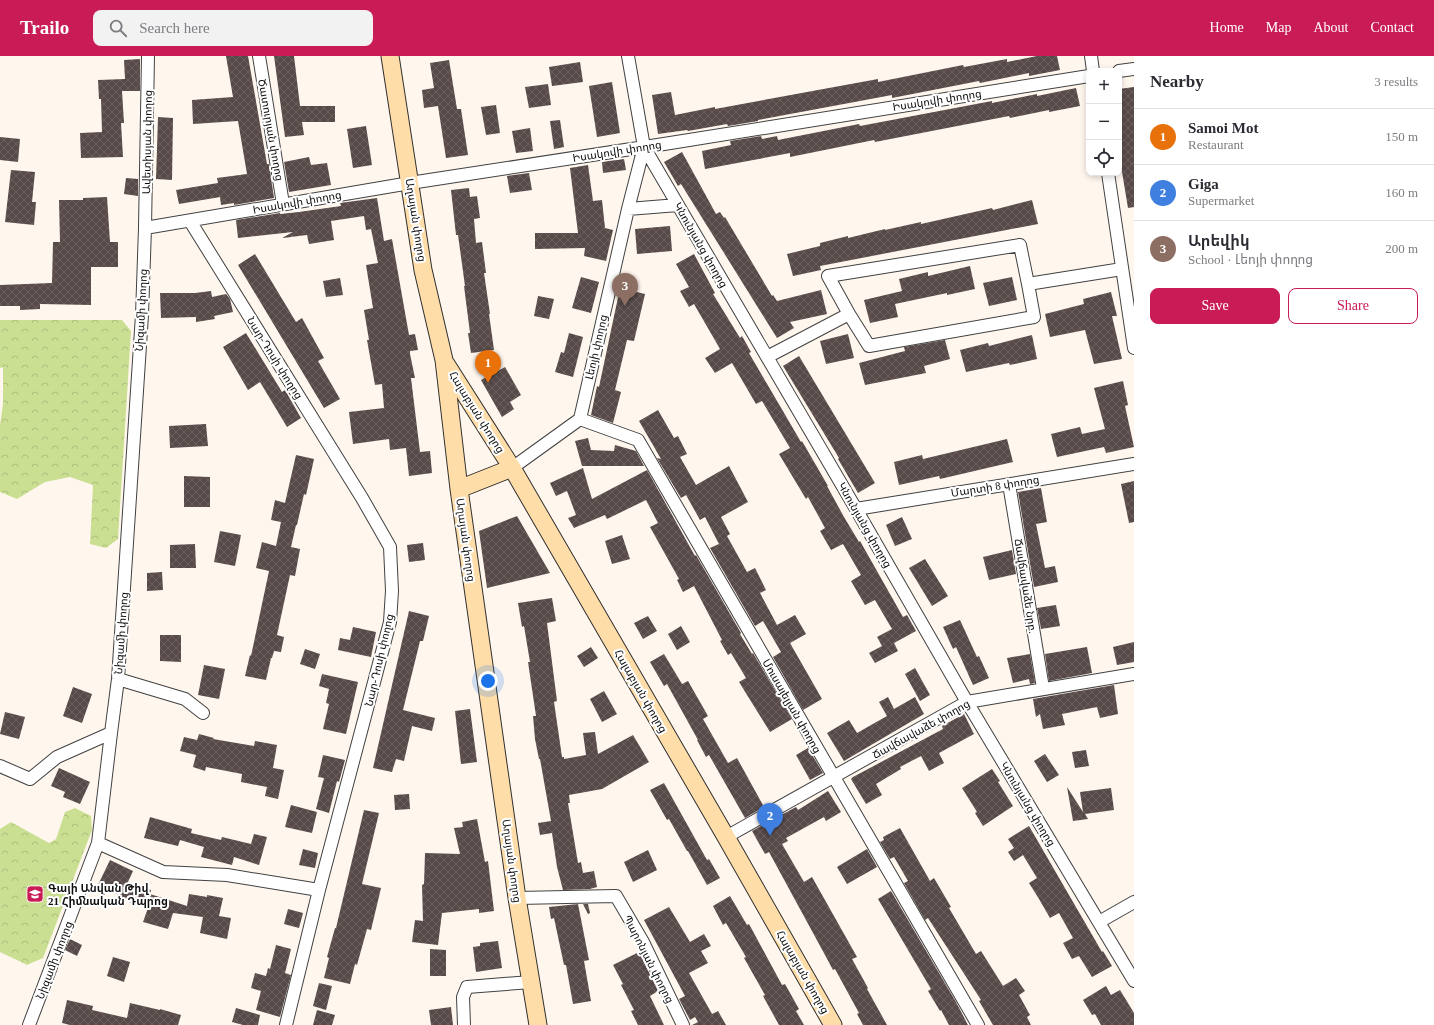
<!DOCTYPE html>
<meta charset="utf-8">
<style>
:root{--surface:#fff;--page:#f2f2f3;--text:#2b2b33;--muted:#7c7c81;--line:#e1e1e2;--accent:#c91b55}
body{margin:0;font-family:"Times New Roman","Noto Sans Armenian",serif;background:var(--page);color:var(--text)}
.controls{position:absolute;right:12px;top:12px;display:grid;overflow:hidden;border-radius:8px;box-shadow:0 2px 6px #0003}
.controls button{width:36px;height:36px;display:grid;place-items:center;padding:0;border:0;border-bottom:1px solid var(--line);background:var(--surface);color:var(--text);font:20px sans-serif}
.you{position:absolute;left:488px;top:625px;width:14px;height:14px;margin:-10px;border:3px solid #fff;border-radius:50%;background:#1a73e8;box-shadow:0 0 0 6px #1a73e833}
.badge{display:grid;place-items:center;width:26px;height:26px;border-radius:50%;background:var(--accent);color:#fff;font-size:13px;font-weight:700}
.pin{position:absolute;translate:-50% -33px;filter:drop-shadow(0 1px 2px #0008)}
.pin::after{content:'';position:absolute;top:21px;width:14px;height:12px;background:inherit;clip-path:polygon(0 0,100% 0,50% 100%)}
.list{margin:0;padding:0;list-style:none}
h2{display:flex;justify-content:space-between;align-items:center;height:52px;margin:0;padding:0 16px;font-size:17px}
h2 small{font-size:13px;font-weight:400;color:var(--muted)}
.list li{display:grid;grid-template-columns:26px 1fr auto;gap:12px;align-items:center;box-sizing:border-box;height:56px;padding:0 16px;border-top:1px solid var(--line)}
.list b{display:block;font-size:15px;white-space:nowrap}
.list p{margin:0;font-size:13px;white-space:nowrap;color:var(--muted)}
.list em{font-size:13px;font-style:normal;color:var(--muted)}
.actions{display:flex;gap:8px;padding:12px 16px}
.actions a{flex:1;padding:9px 0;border:1px solid var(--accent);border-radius:8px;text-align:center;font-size:14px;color:var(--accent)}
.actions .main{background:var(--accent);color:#fff}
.icon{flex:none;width:22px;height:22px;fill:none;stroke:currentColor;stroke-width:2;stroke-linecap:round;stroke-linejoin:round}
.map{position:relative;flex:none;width:1134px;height:969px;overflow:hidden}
header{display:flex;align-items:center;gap:24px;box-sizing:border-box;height:56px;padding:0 20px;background:var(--accent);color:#fff}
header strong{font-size:19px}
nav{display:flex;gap:22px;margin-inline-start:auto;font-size:14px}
.search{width:280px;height:36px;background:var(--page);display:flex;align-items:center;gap:10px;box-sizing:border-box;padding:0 14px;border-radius:8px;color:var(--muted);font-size:15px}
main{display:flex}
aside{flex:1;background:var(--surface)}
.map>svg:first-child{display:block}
.forest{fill:url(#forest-crowns)}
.building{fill:url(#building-cross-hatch)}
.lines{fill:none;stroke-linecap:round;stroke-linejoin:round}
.street-casing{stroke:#414141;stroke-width:14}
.secondary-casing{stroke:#303030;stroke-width:19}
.street{stroke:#fff;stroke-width:12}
.secondary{stroke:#ffdda9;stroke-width:17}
.labels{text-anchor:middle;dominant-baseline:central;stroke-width:4;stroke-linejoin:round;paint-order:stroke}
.street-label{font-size:11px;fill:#0e0e0e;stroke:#fff}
.poi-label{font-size:11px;font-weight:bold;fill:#0e0e0e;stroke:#fff;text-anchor:start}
</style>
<header>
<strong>Trailo</strong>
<div class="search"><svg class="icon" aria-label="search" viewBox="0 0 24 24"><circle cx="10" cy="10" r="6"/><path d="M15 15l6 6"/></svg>Search here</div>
<nav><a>Home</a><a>Map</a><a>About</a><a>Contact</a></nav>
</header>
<main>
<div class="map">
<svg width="1134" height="969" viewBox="0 0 1134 969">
<defs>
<pattern id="forest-crowns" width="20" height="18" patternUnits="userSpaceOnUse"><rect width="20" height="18" fill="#cbdf92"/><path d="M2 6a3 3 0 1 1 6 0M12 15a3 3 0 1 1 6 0" fill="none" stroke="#adbe7d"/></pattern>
<pattern id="building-cross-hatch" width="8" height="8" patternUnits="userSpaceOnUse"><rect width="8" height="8" fill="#574a49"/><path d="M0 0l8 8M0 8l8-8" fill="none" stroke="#6a605f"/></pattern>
</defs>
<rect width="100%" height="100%" fill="#fff7ee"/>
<!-- forest -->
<path class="forest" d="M 0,264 L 122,264 L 131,275 L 118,483 L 106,492 L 90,488 L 93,429 L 70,421 L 45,426 L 17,443 L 0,436 L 0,369 L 3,348 L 3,311 L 0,312 Z
M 75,752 L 91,760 L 92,774 L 43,902 L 27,909 L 0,896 L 0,773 L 11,766 L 49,787 L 56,783 L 65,756 Z"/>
<!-- building -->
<path class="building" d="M 226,0 L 248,0 L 267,108 L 269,108 L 274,142 L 234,149 L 234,147 L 221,149 L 220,141 L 179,148 L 176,134 L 218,127 L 217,122 L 247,118 L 238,65 L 193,68 L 192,44 L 233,41 Z
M 274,0 L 294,0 L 300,50 L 335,50 L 335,66 L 302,66 L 304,79 L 285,81 Z
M 1037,0 L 1057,0 L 1060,14 L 1029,20 L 1029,17 L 980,27 L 979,25 L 892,42 L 892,39 L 758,64 L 758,65 L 728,70 L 727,68 L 688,75 L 687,74 L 658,78 L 652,39 L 671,36 L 675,59 L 715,51 L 715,53 L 878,23 L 878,26 L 963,9 L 964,11 L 1007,3 L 1007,6 Z
M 140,3 L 140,35 L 122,35 L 124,67 L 121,67 L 123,101 L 81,102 L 80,77 L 102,76 L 101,43 L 99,43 L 98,24 L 125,23 L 124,4 Z
M 449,4 L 457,53 L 461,53 L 468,99 L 446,102 L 438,50 L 424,52 L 422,34 L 434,32 L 430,7 Z
M 580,6 L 583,26 L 552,30 L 549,11 Z
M 612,26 L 620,77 L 597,81 L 589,30 Z
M 548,28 L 551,49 L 529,52 L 525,31 Z
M 1134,31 L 1134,151 L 1128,152 L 1119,98 L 1119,33 Z
M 1076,32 L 1080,50 L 1049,56 L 1049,54 L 1010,62 L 1009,60 L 875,86 L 874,84 L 790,101 L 790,97 L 705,113 L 702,95 L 731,89 L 730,85 L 761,80 L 762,83 L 777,80 L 778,84 L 859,68 L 860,70 L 992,45 L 992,47 L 1037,38 L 1037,40 Z
M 496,49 L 500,77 L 486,79 L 481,51 Z
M 158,61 L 173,62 L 172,124 L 156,123 Z
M 560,64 L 564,91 L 554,93 L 550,65 Z
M 366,70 L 372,109 L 353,112 L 347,73 Z
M 530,72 L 533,95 L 516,97 L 512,75 Z
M 0,81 L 20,83 L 18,106 L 0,104 Z
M 682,96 L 716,158 L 720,156 L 724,162 L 725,161 L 772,240 L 773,239 L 777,245 L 821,234 L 827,258 L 790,266 L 794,272 L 777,282 L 681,128 L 678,130 L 664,106 Z
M 309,101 L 311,109 L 327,107 L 331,129 L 289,136 L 284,106 Z
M 624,103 L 626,114 L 603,117 L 602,106 Z
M 588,109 L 593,145 L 602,144 L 605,172 L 613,174 L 606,205 L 584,200 L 585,192 L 535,193 L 535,177 L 578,177 L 570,112 Z
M 11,114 L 35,116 L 32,146 L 36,146 L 34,169 L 5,166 Z
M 529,117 L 532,134 L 510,137 L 507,120 Z
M 126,122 L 138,123 L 138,140 L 124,138 Z
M 469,132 L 470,141 L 477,140 L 480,162 L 474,163 L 476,187 L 482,186 L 486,217 L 484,217 L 490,258 L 489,258 L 494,294 L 471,297 L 468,277 L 470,277 L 464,230 L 465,230 L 458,179 L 456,179 L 451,134 Z
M 107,141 L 110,186 L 118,186 L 118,211 L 91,211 L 91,249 L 40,248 L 40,253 L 20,254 L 20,250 L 0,250 L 0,229 L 52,227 L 53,186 L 60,186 L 59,144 L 83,144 L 83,142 Z
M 377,142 L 384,185 L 392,183 L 409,279 L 415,278 L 418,294 L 410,295 L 410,298 L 415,322 L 411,322 L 420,396 L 430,395 L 432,417 L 409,420 L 406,392 L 390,394 L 389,383 L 353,388 L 349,356 L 384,352 L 382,328 L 375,329 L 367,284 L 369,284 L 364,254 L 373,252 L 366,209 L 378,207 L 371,173 L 366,174 L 364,160 L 331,165 L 334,184 L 309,188 L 307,179 L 282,182 L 293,176 L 238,182 L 236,164 L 280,157 L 280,158 L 299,156 L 341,150 L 340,147 Z
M 1032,144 L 1038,168 L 820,210 L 821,214 L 793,220 L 787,198 L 820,190 L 820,187 L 848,180 L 848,182 L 885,173 L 885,174 L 921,166 L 921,168 L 992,152 L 993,154 Z
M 670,170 L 672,195 L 637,198 L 635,173 Z
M 255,198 L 296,266 L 302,262 L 324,302 L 318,305 L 340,343 L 324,352 L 238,209 Z
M 694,198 L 715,237 L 713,238 L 740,282 L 742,280 L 751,296 L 749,297 L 801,386 L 802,385 L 828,430 L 827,430 L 844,461 L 859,486 L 860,485 L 903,561 L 907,559 L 916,575 L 894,587 L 898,595 L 875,607 L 869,597 L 882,590 L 877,581 L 892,573 L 875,544 L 865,549 L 851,525 L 861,519 L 843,488 L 831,494 L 820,475 L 825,472 L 808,441 L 806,443 L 779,398 L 790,392 L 762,345 L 756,348 L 732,307 L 715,317 L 705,302 L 720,293 L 694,248 L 689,251 L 680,235 L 689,231 L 676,208 Z
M 970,210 L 975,233 L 947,239 L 947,237 L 895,248 L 898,261 L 870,267 L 864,244 L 902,235 L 899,223 L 928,216 L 928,220 Z
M 581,221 L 599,226 L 591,257 L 572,252 Z
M 1012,221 L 1017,244 L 989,250 L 983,227 Z
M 340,222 L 343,239 L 326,241 L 323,225 Z
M 620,232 L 645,238 L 634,285 L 627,284 L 615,334 L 621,336 L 613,367 L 591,359 L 597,330 L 599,331 Z
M 211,235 L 212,241 L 226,238 L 230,243 L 233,256 L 214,260 L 215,263 L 196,266 L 196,261 L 161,262 L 160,237 L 195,237 Z
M 1111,236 L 1117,260 L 1112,260 L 1122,303 L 1094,308 L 1085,274 L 1050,281 L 1045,258 L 1084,248 L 1083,243 Z
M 538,240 L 554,243 L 549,263 L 534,260 Z
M 246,277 L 282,336 L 285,334 L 301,362 L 287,371 L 260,326 L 248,334 L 223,291 Z
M 569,277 L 583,281 L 573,321 L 555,316 L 561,296 L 564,297 Z
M 848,278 L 854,302 L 826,308 L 820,285 Z
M 1032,279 L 1037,303 L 1010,309 L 1009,307 L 966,316 L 960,294 L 988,287 L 989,290 Z
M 945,284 L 950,303 L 924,310 L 926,317 L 865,329 L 859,307 L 905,295 L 904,291 Z
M 799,300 L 875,427 L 858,437 L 838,403 L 839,402 L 783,310 Z
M 505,311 L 521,339 L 510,346 L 514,353 L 502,361 L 481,324 Z
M 1123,325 L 1128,349 L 1125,350 L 1134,391 L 1106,397 L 1104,391 L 1057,401 L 1051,378 L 1080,371 L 1082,378 L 1105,373 L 1094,332 Z
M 658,354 L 674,382 L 678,380 L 687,398 L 680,401 L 696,429 L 729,410 L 748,446 L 721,461 L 730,478 L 727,480 L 747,516 L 755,512 L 766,534 L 760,537 L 777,569 L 795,559 L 806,578 L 790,587 L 822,643 L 803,654 L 773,601 L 781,596 L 763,565 L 755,570 L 710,492 L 719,488 L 705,461 L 700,464 L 686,439 L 681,442 L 657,402 L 661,403 L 639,365 Z
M 206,368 L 208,390 L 170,392 L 169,370 Z
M 588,382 L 591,394 L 614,395 L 615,389 L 636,395 L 644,410 L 582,410 L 575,385 Z
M 1007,383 L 1013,406 L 940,423 L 939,420 L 899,429 L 894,406 L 922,399 L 923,403 Z
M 296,399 L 314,403 L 306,439 L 304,438 L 297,469 L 296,469 L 291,491 L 300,493 L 295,520 L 290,519 L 277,579 L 284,581 L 281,596 L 274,595 L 272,602 L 271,602 L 266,624 L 245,620 L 250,599 L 251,600 L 269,515 L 256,512 L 262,486 L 276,490 L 281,466 L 271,464 L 275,444 L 285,447 Z
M 583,412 L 592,443 L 647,414 L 695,500 L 696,499 L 741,577 L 740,578 L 752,598 L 753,597 L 792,663 L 770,676 L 739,626 L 746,622 L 731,597 L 728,599 L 720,585 L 722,584 L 694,530 L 683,536 L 677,524 L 679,523 L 650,471 L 658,467 L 646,444 L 607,463 L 605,459 L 574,472 L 568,462 L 576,459 L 567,435 L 556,440 L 550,427 Z
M 184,420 L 210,421 L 210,451 L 184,451 Z
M 1134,425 L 1134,466 L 1129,467 L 1121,428 Z
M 1041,432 L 1047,466 L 1036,468 L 1045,512 L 1055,510 L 1058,526 L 1034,531 L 1018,436 Z
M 517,460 L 550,517 L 487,532 L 479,475 Z
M 902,461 L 912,483 L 895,490 L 886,469 Z
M 220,475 L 241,479 L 235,510 L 214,506 Z
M 622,479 L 630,503 L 612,508 L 605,485 Z
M 423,487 L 425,504 L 409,506 L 407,489 Z
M 195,488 L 196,512 L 170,512 L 170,489 Z
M 1012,494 L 1016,518 L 989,524 L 983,501 Z
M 925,503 L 948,540 L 932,550 L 909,512 Z
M 162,516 L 163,534 L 147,535 L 147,517 Z
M 552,542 L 556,565 L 547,567 L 557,645 L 554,646 L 562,701 L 564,701 L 564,703 L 586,699 L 583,677 L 595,676 L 598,698 L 633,679 L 649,706 L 602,733 L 569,739 L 570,747 L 568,747 L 578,807 L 581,806 L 583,817 L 594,815 L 597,831 L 590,833 L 563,834 L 557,811 L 552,777 L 540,779 L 538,767 L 551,765 L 540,703 L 539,703 L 535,683 L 533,660 L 536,660 L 528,606 L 530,606 L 524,570 L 522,571 L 518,547 Z
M 1056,549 L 1060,570 L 1041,573 L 1037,552 Z
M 409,555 L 429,560 L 423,585 L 420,585 L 403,654 L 435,662 L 432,675 L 412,670 L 404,705 L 396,703 L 392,716 L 373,712 Z
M 648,560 L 657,575 L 643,583 L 634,567 Z
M 960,564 L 977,601 L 979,600 L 989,622 L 973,629 L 956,591 L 953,593 L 943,571 Z
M 681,570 L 690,586 L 677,594 L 668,578 Z
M 353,571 L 376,576 L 371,601 L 338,594 L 340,582 L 350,584 Z
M 160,579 L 181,579 L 181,606 L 160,605 Z
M 1134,586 L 1134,606 L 1117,609 L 1113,591 Z
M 591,591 L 598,602 L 584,611 L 577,600 Z
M 1087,591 L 1092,617 L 1049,625 L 1045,598 Z
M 305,593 L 320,598 L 315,613 L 300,608 Z
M 664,598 L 682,628 L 688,625 L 708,660 L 703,663 L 728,707 L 737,702 L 764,751 L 745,762 L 709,699 L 706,701 L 697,684 L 698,684 L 667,628 L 664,630 L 650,606 Z
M 1030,598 L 1035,627 L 1030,628 L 1029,623 L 1013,627 L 1007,602 Z
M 204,609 L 225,613 L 219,643 L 198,639 Z
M 915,612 L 930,639 L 920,645 L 905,618 Z
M 322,618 L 358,626 L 346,678 L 323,673 L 329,648 L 326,647 L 329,633 L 319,630 Z
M 1114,629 L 1118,658 L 1100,662 L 1097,651 L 1062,658 L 1065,669 L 1043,673 L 1040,658 L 1036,661 L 1033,643 Z
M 73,631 L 92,638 L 82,667 L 63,660 Z
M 604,635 L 617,658 L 602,666 L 590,643 Z
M 888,641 L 894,653 L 915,641 L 924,658 L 844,705 L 827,677 L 849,664 L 857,677 L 887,660 L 879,646 Z
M 470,653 L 477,706 L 461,708 L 455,655 Z
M 5,656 L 25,661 L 19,683 L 0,678 Z
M 964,658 L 974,678 L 939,697 L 944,707 L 929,715 L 921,700 L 900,711 L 901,713 L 876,728 L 882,739 L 866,748 L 851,723 L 853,721 L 943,673 L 942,670 Z
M 199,678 L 214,682 L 213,683 L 254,690 L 255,685 L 277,689 L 273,712 L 284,714 L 278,743 L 265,740 L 267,731 L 241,726 L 242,718 L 206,711 L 205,715 L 193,711 L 196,699 L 180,695 L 184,681 L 197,684 Z
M 808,692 L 823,717 L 810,724 L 796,699 Z
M 1086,694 L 1089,710 L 1075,712 L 1072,696 Z
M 1045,698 L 1059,719 L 1047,726 L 1034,705 Z
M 323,699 L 345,704 L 339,726 L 337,725 L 329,757 L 316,753 L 324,722 L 318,721 Z
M 59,712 L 90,726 L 80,748 L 63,741 L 65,736 L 51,730 Z
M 992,713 L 1000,725 L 998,726 L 1013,750 L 983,770 L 975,757 L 977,756 L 962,732 Z
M 664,727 L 707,804 L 709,803 L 720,822 L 707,829 L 688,795 L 687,795 L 669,763 L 667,764 L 650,734 Z
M 1067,731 L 1083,756 L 1080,736 L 1111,732 L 1114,754 L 1085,758 L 1088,763 L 1073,765 Z
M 828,735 L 841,756 L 826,765 L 824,761 L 786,782 L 788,785 L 782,788 L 804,826 L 812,821 L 857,901 L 852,903 L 868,932 L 867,933 L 887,969 L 863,969 L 857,958 L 859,957 L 835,913 L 833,914 L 825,899 L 769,796 L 765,798 L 752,775 L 796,751 L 798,754 Z
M 409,738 L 410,753 L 395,754 L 394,739 Z
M 291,749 L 317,756 L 312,777 L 285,771 Z
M 364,754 L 379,757 L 362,828 L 381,832 L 371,874 L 367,873 L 357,909 L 355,908 L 350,928 L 324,922 L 329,902 L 327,901 L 335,872 L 336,872 Z
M 150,761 L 192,773 L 191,777 L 221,784 L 222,781 L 251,788 L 254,778 L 267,781 L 259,809 L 234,801 L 232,809 L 201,801 L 204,791 L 180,784 L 178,790 L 144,782 Z
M 477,763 L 485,806 L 488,805 L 494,855 L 479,857 L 479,853 L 442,857 L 438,889 L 412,886 L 415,864 L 423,865 L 422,829 L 424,828 L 425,797 L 460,798 L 454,772 L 463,771 L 462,766 Z
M 1029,770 L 1102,896 L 1103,895 L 1112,910 L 1092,921 L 1079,900 L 1072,903 L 1063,887 L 1073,882 L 1059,857 L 1050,862 L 1039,843 L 1029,827 L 1037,822 L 1023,799 L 1014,805 L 1008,796 L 1014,792 L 1008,783 Z
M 900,772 L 930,825 L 934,822 L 951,851 L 949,852 L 976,898 L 981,895 L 1003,930 L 1016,922 L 1025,935 L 1019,939 L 1030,959 L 1027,961 L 1031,969 L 993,969 L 979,945 L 981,944 L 928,862 L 925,864 L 904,827 L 908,825 L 894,801 L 890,803 L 880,786 L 884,784 L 883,781 Z
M 303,793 L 318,797 L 315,812 L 299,809 Z
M 867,793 L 877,811 L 847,828 L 837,811 Z
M 648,794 L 657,814 L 633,826 L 624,806 Z
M 110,804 L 133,815 L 128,826 L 151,834 L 150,838 L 187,850 L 189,838 L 207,841 L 207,839 L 223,842 L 219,860 L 231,862 L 227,883 L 200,877 L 203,861 L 173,857 L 168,873 L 143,866 L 148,852 L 129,846 L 129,844 L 98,829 Z
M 891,835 L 956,946 L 968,969 L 949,969 L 941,954 L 940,955 L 928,935 L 931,933 L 878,843 Z
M 730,840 L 747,869 L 749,868 L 782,929 L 785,928 L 799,953 L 796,955 L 804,969 L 779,969 L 763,940 L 765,939 L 744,902 L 746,901 L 726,867 L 723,869 L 713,850 Z
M 578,848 L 589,904 L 584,905 L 591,945 L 573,948 L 566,909 L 564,909 L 554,862 L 551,863 L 549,851 Z
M 583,848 L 588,848 L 590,857 L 588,858 Z
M 669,851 L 690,886 L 704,878 L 711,890 L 701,895 L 708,907 L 689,917 L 712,958 L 718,955 L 726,969 L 692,969 L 698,966 L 695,961 L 690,964 L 679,943 L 685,940 L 644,864 Z
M 288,853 L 303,857 L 299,872 L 284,868 Z
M 70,883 L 82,889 L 77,900 L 65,894 Z
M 498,885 L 502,912 L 476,916 L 473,891 L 480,890 L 480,887 Z
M 276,889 L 291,893 L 285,917 L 291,919 L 280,961 L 256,954 L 261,935 L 251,932 L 255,917 L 266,920 L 268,912 L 270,913 Z
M 430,893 L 446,894 L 446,920 L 430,920 Z
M 639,896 L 658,935 L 650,940 L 664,969 L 638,969 L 631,955 L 634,954 L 621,929 L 623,928 L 613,909 Z
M 113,901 L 130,906 L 124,926 L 107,920 Z
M 319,927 L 332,930 L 326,954 L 313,950 Z
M 1106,930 L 1111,939 L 1120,934 L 1134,957 L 1134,969 L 1101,969 L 1095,958 L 1092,959 L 1083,944 Z
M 67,944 L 93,950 L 92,954 L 127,962 L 130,947 L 160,954 L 160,953 L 181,959 L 178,969 L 70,969 L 62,967 Z
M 451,951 L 453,969 L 431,969 L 429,954 Z
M 236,952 L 260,959 L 258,969 L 243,969 L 232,966 Z
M 317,954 L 335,959 L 332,969 L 313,969 Z"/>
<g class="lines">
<!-- street casing -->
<g class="street-casing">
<path id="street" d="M 259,0 L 283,148
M 628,0 L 644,91 L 856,453 L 967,646 L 1134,925
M 1091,0 L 1093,15
M 1119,15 L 1134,13
M 1108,117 L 1134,292
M 628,153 L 678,149
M 190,165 L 362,442 L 390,491 L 392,535 L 390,566 L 319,834 L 286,969
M 145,172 L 410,127 L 664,88 L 1089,20
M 849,258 L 869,290 L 1034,261 L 1028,228
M 767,301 L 849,258 L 828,220 L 1020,189 L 1028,228 L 1122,213
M 580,363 L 638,384 L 978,969
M 512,412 L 580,363 L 628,153 L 644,91
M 1009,428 L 1043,632
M 856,453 L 1134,408
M 118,623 L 185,643 L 203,657
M 0,710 L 30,723 L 57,701 L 111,677
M 726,781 L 967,646 L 1134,618
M 98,787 L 163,816 L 227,819 L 319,834
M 517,842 L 616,840 L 643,886 L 683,969
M 1099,866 L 1134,846
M 29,969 L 98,787 L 111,677 L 118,623 L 142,259 L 145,172 L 148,0
M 464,969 L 463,941 L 467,931 L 531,926"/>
</g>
<!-- secondary casing -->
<g class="secondary-casing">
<path id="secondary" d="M 390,0 L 423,214 L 444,304 L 459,433 L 517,842 L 538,969
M 446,308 L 512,412 L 726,781 L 833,969
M 459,433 L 512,412"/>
</g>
<!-- street -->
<use href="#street" class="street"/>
<!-- secondary -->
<use href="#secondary" class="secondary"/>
</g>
<!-- icons -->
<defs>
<g id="school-square" transform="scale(0.9)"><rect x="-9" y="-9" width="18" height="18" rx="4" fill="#c91b55" stroke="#fff"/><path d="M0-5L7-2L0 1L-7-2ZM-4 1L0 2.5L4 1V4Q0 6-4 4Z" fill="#fff"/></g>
</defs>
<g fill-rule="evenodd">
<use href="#school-square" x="35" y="838"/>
</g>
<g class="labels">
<!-- street labels -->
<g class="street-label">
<text transform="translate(937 44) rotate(-9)">Իսակովի փողոց</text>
<text transform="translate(271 74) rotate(80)">Ծատուրյան փողոց</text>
<text transform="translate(147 86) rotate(-89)">Ավետիսյան փողոց</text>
<text transform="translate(617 95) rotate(-9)">Իսակովի փողոց</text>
<text transform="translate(297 146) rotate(-10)">Իսակովի փողոց</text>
<text transform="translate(416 164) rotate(81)">Աղայան փողոց</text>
<text transform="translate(701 189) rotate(60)">Կնունյանց փողոց</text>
<text transform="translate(141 254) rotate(-87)">Նիզամի փողոց</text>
<text transform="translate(596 291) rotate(-77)">Լեոյի փողոց</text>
<text transform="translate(275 302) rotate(58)">Նար-Դոսի փողոց</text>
<text transform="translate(477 356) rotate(58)">Հալաբյան փողոց</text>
<text transform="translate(995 430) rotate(-9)">Մարտի 8 փողոց</text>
<text transform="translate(865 469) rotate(60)">Կնունյանց փողոց</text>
<text transform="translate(466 484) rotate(82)">Աղայան փողոց</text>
<text transform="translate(1026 530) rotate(81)">Ճավճավաձե նրբ.</text>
<text transform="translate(121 577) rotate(-86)">Նիզամի փողոց</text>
<text transform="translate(379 604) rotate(-77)">Նար-Դոսի փողոց</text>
<text transform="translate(641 635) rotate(60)">Հալաբյան փողոց</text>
<text transform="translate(792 650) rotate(60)">Մուսայելյան փողոց</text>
<text transform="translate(921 673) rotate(-29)">Ճավճավաձե փողոց</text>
<text transform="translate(1028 748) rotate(59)">Կնունյանց փողոց</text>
<text transform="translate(512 805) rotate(82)">Աղայան փողոց</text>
<text transform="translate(649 903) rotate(63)">Պարոնյան փողոց</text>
<text transform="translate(54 904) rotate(-69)">Նիզամի փողոց</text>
<text transform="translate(803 916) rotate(60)">Հալաբյան փողոց</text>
</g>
<!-- poi labels -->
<g class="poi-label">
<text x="48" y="832">Գայի Անվան Թիվ<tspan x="48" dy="13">21 Հիմնական Դպրոց</tspan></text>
</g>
</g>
</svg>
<div class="controls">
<button>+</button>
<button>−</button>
<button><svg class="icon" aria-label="locate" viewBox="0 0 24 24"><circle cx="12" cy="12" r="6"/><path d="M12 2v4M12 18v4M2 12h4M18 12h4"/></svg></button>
</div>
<div class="you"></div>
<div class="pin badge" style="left:488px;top:327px;background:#e8710a">1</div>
<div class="pin badge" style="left:770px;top:780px;background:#3f7fe0">2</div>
<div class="pin badge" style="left:625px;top:250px;background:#8d6e63">3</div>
</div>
<aside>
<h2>Nearby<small>3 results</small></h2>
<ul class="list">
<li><span class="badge" style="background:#e8710a">1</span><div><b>Samoi Mot</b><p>Restaurant</p></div><em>150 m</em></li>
<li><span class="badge" style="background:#3f7fe0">2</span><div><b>Giga</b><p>Supermarket</p></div><em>160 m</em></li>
<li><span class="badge" style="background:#8d6e63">3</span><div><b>Արեվիկ</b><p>School · Լեոյի փողոց</p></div><em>200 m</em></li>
</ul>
<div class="actions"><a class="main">Save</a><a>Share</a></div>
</aside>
</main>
